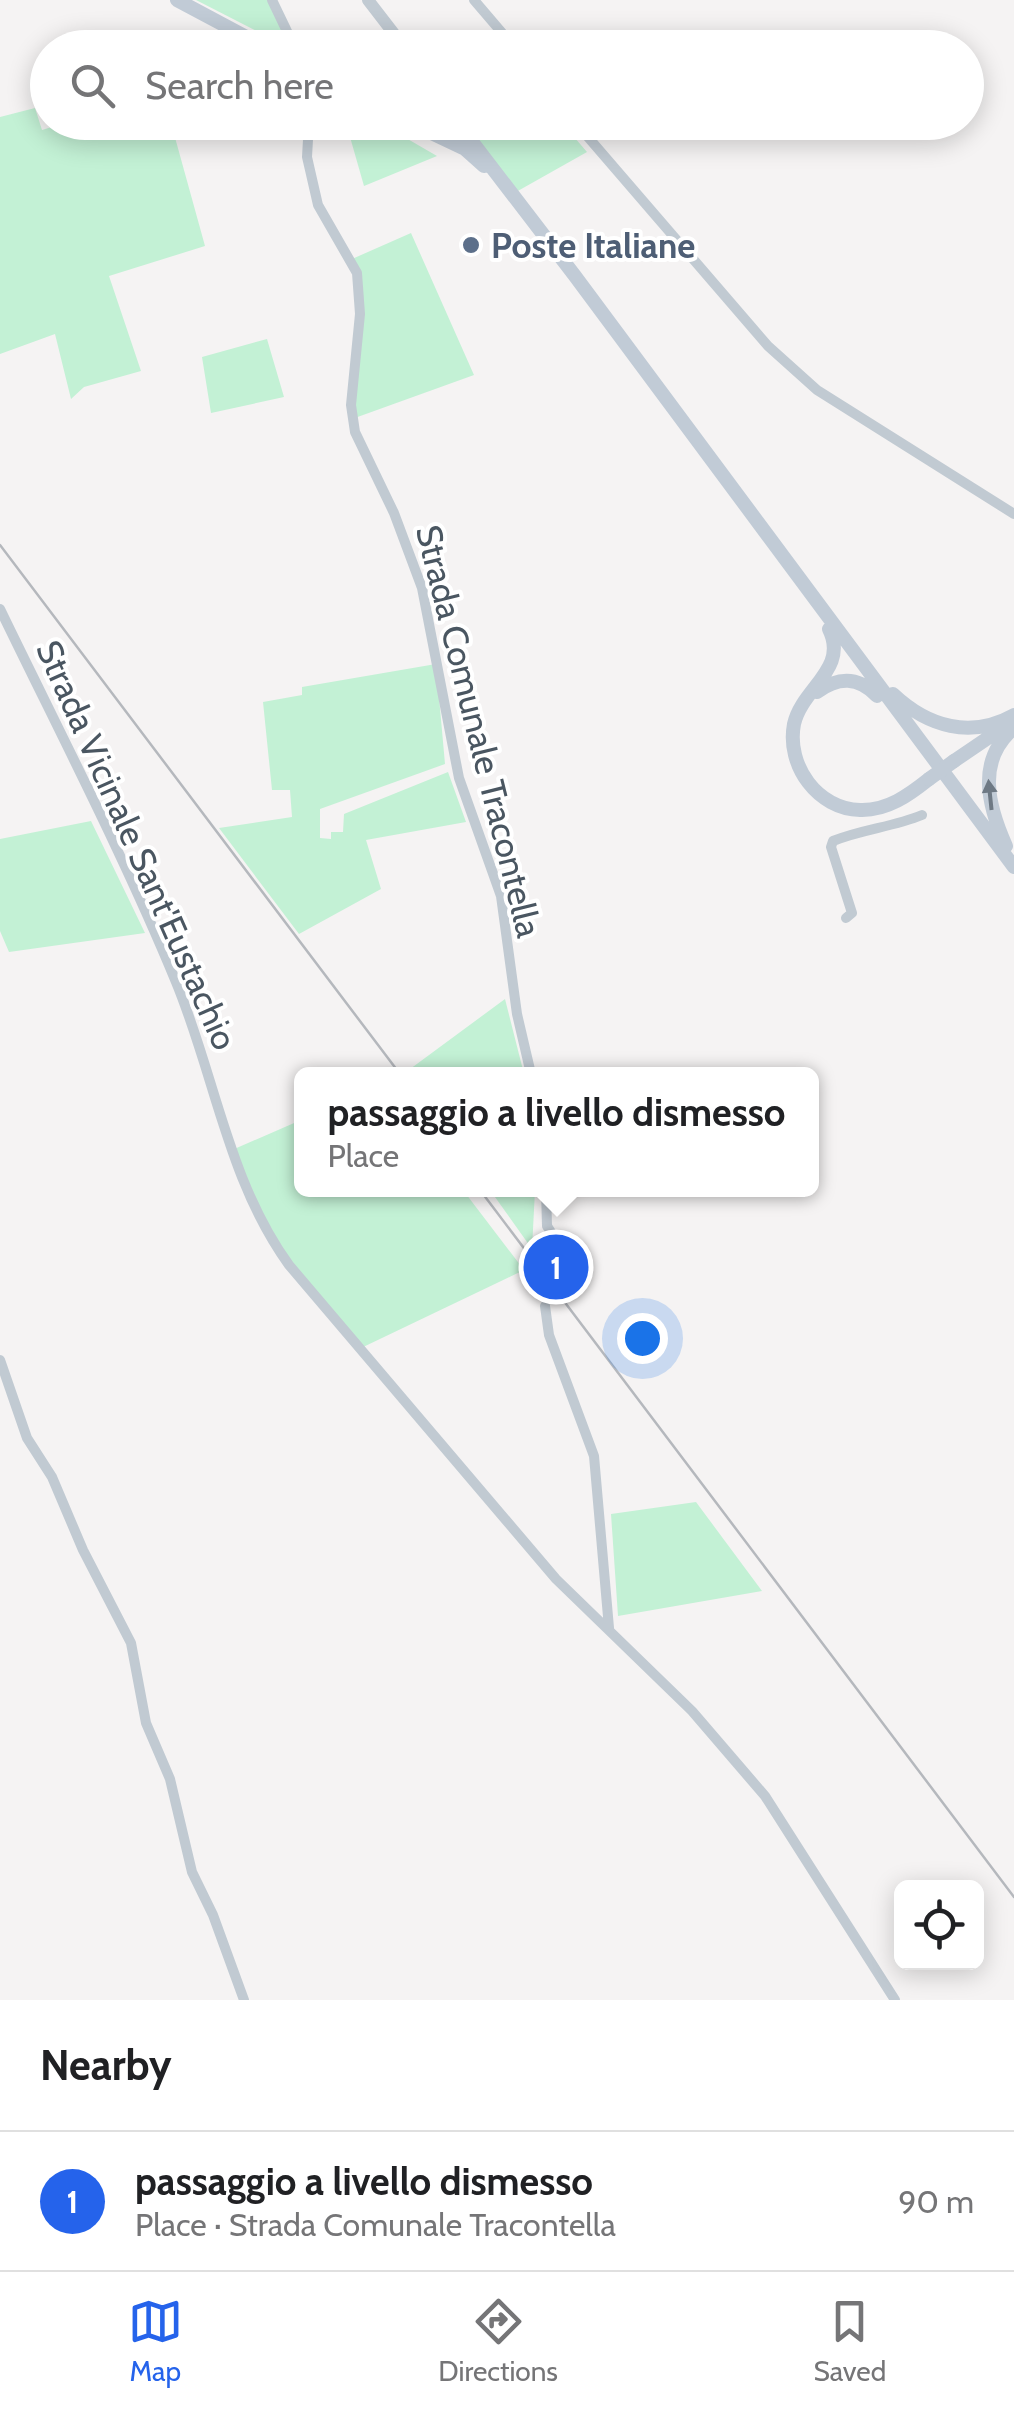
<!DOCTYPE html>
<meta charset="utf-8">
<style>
:root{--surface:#fff;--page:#f6f6f6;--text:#202124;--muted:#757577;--line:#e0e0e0;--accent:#2563eb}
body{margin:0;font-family:Cabin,sans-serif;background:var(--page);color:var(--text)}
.controls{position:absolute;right:30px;bottom:30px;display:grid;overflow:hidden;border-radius:15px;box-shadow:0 5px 25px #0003}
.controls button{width:90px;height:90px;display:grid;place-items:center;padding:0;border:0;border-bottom:2px solid var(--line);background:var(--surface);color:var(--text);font:50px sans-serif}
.you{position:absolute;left:642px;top:1338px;width:35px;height:35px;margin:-25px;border:8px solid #fff;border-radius:50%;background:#1a73e8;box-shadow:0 0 0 15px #1a73e833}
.badge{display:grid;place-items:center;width:65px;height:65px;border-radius:50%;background:var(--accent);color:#fff;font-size:32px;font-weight:700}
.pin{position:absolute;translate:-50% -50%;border:5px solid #fff;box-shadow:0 2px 10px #0006}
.popup{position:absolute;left:294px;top:1067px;width:525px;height:130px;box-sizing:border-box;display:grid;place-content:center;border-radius:15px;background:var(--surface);filter:drop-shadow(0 2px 8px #0005);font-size:32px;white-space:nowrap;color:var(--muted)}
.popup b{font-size:38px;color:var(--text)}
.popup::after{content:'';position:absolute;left:50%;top:100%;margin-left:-20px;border:20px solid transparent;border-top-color:var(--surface)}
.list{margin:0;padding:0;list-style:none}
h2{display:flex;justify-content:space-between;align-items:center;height:130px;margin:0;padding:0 40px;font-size:42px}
h2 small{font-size:32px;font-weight:400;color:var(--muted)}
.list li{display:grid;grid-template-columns:65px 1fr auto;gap:30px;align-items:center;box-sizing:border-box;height:140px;padding:0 40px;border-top:2px solid var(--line)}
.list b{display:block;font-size:38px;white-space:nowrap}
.list p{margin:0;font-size:32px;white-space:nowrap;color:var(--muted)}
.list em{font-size:32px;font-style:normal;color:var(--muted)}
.icon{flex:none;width:55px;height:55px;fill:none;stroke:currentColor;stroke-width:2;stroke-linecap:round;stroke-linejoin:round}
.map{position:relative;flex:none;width:1014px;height:2000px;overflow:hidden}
.search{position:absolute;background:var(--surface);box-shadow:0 5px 25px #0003;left:30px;right:30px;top:30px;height:110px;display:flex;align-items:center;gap:25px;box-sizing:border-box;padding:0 35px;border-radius:55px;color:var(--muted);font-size:38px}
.sheet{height:270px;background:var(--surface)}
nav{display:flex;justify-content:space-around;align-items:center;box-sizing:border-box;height:140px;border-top:2px solid var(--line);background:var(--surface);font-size:28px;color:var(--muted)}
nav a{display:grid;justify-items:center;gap:5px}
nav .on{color:var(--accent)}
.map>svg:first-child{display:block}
.green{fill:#c3f1d5}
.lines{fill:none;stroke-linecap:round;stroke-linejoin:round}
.minor{stroke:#c1cad2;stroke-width:10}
.tertiary{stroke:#c1cad2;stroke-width:12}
.secondary{stroke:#c1cbd6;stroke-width:14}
.rail{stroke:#b5b8bd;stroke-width:2.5}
.secondary-bridge{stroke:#c1cbd6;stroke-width:14}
.oneway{fill:#6e7984}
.service-dot{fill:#5c6f8a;stroke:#fff;stroke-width:4}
.labels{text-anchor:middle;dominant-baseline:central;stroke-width:8;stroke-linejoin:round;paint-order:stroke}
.service-label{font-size:35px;font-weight:bold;fill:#4e5e75;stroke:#fff;text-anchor:start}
.street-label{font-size:35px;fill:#4a5661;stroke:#fff}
</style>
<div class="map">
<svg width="1014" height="2000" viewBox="0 0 1014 2000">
<rect width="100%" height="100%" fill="#f5f3f3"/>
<!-- green -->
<path class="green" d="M 196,0 L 269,0 L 289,47 L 288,47 Z
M 35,108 L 42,130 L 65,123 L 171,123 L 205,246 L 109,276 L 141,371 L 84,387 L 71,399 L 55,334 L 0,354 L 0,117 Z
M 346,123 L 380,123 L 437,156 L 364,186 Z
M 497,123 L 562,123 L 587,152 L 516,192 L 470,139 Z
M 411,233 L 474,375 L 352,419 L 359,320 L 352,259 Z
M 267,339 L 284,397 L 211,413 L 202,357 Z
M 436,664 L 445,764 L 320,809 L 320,838 L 331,839 L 331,832 L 343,832 L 344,814 L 448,772 L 466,822 L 366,840 L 381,889 L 299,934 L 219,828 L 292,817 L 290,790 L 272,790 L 263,702 L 302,695 L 302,687 Z
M 91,821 L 145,933 L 9,952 L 0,931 L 0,839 Z
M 505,999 L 524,1074 L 408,1074 L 406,1072 Z
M 301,1120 L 301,1190 L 463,1190 L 524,1270 L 359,1349 L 260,1221 L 232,1150 Z
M 490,1190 L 535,1190 L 532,1249 Z
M 696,1502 L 762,1591 L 618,1616 L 611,1514 Z"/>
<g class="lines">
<!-- minor -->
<path class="minor" d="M 272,0 L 295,48
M 474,0 L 515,48
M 309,122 L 307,157 L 318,205 L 357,273 L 360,314 L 351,405 L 355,432 L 394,513 L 422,588 L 459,778 L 501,896 L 517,1014 L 531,1074
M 575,122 L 768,346 L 817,390 L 1014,514
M 0,609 C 60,733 124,856 176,982 C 215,1076 228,1181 289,1265 L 556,1579 L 692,1711 L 765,1796 L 895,2000
M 846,918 L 852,913 L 831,847 L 833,841 C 863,829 893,827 922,815
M 546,1190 L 547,1226 L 554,1237
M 545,1306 L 549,1335 L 594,1456 L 609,1628
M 0,1360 L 27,1438 L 52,1477 L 83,1550 L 131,1643 L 146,1723 L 170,1779 L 192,1872 L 213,1915 L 244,2000"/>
<!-- tertiary -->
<path class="tertiary" d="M 368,0 L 405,48"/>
<!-- secondary -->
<path class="secondary" d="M 177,0 L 267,48
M 407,122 L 425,130 L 439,122
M 457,122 L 575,276 L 1014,867
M 425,130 L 465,149 L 484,166
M 829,629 C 849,669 802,688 794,724 C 786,766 818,809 860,810 C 887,811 909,795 929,779
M 817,692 C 838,677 858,676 877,696
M 893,694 C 928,727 971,739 1014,715
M 954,761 L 1007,725
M 1006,846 C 988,806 976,760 1014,728"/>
<!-- rail -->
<path class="rail" d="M 0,545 L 400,1074
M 480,1190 L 1014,1897"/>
<!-- secondary-bridge -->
<path class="secondary-bridge" d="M 929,779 L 954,761"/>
</g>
<!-- one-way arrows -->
<defs><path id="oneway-solid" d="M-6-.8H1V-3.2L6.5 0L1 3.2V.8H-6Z" transform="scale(2.5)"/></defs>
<use class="oneway" href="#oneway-solid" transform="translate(990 795) rotate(-96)"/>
<!-- markers -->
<circle class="service-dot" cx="471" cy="245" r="10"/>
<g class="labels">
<!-- service labels -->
<g class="service-label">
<text x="491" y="245">Poste Italiane</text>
</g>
<!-- street labels -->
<g class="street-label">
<text transform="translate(479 731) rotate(76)">Strada Comunale Tracontella</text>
<text transform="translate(137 845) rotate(66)">Strada Vicinale Sant'Eustachio</text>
</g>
</g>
</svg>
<div class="controls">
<button><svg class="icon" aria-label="locate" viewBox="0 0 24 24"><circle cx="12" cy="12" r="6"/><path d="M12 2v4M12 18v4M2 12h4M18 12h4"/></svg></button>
</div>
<div class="you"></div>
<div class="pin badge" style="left:556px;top:1267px">1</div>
<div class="popup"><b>passaggio a livello dismesso</b>Place</div>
<div class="search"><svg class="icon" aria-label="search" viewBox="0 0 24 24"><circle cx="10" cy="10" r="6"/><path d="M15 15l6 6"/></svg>Search here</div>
</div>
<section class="sheet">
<h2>Nearby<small></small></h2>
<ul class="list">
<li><span class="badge">1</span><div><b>passaggio a livello dismesso</b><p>Place · Strada Comunale Tracontella</p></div><em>90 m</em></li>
</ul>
</section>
<nav>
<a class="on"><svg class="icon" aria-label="map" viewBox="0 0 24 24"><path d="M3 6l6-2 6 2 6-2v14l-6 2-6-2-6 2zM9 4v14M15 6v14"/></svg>Map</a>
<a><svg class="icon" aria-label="directions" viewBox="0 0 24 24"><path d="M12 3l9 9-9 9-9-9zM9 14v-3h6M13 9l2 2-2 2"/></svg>Directions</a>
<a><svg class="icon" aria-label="saved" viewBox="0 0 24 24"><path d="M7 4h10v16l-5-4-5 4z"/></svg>Saved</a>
</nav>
